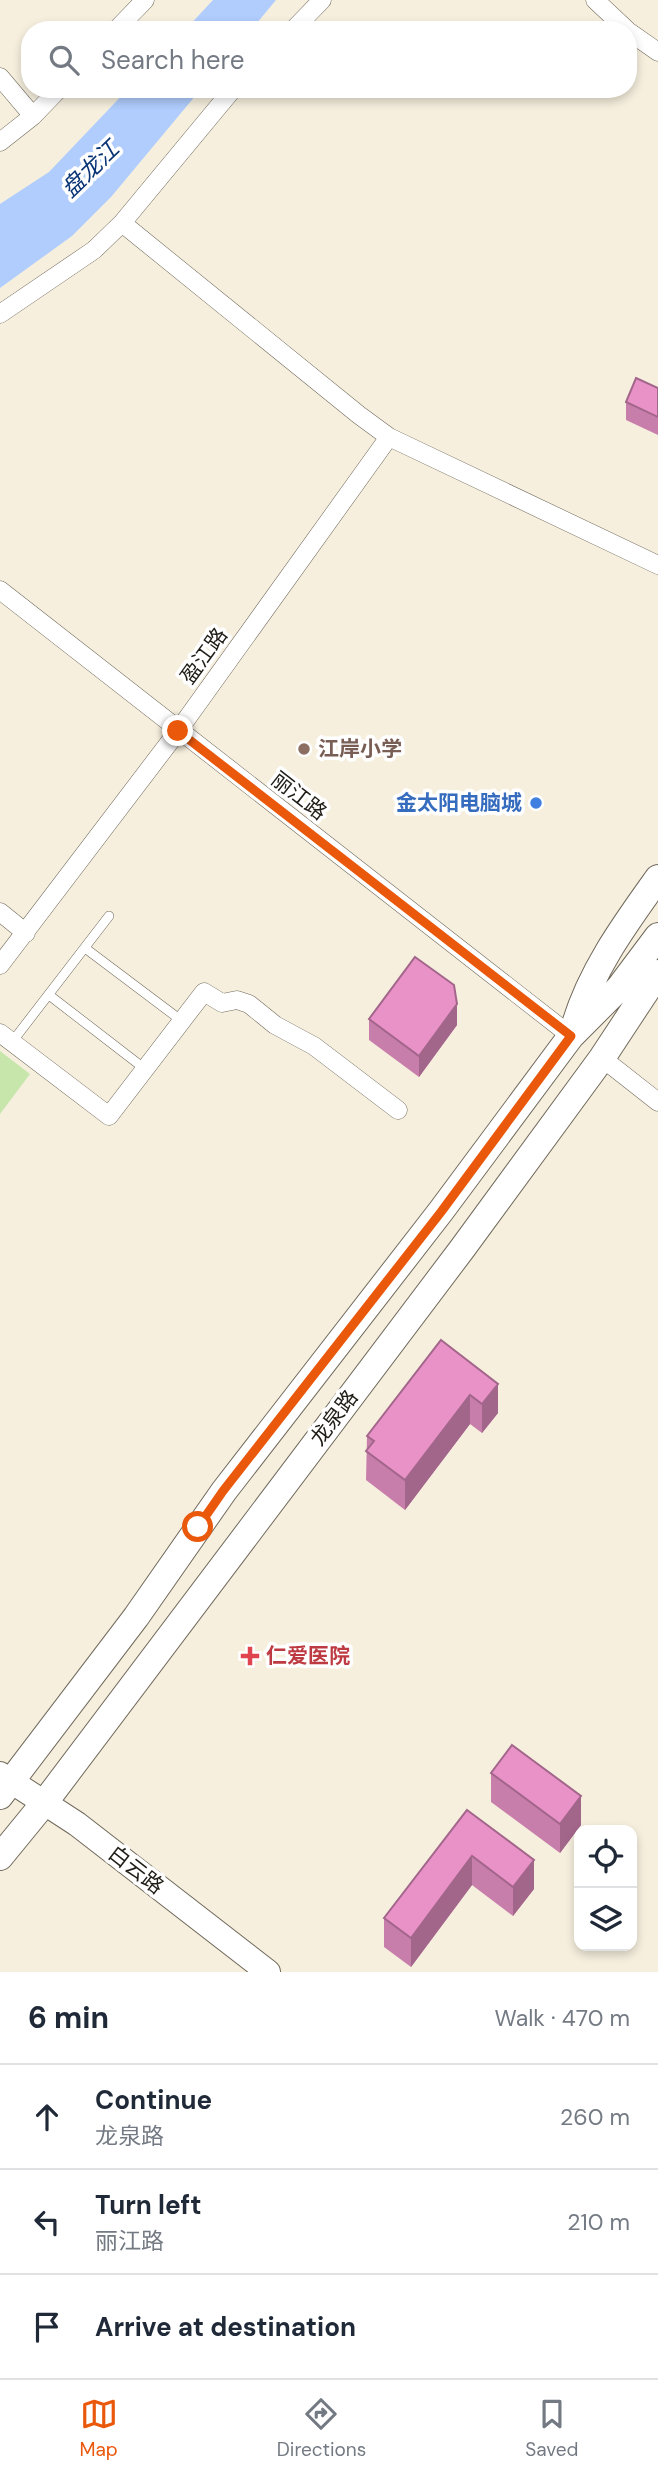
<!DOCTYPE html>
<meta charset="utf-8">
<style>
:root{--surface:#fff;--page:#f2f2f3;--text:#1f2937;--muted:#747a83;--line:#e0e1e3;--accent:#ea580c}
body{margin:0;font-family:"DM Sans","Noto Sans SC",sans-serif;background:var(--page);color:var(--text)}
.controls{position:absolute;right:21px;bottom:21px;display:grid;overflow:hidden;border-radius:14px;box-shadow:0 4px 10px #0003}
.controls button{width:63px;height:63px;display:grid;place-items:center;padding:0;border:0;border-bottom:2px solid var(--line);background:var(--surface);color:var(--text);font:35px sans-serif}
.stop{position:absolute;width:21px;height:21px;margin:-16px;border:5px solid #ea580c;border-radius:50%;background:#fff}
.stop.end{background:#ea580c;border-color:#fff;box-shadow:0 2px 7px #0008}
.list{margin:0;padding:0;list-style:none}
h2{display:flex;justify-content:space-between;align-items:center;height:91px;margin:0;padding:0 28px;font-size:30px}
h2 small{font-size:23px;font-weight:400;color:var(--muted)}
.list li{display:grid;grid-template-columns:46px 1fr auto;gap:21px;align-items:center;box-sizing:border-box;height:105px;padding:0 28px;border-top:2px solid var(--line)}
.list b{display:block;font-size:26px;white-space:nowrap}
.list p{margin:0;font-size:23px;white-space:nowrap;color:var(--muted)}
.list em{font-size:23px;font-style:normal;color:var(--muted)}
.icon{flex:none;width:38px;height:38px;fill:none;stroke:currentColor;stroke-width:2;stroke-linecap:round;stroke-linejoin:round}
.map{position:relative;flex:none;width:658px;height:1972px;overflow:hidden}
.search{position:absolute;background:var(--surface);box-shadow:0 4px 10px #0003;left:21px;right:21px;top:21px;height:77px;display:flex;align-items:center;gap:18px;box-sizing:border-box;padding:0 24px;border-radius:28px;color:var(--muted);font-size:26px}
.sheet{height:406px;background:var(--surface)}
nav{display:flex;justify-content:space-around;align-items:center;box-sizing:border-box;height:98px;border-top:2px solid var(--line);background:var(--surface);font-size:19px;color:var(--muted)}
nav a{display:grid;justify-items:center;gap:4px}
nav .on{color:var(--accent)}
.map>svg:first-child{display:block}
.green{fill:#c7e6ac}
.water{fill:#b0cdfd}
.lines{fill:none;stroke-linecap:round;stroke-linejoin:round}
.lane-casing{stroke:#716a5c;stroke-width:10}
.street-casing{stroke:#716a5c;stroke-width:19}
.secondary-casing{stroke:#716a5c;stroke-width:26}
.primary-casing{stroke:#716a5c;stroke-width:28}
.lane{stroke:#fff;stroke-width:9}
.street{stroke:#fff;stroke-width:18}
.secondary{stroke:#fff;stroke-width:24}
.primary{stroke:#fff;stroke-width:26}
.wall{fill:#c87eab}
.shaded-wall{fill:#a3668b}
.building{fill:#e992c7;stroke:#a3668b;stroke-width:2}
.route{stroke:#ea580c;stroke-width:9}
.education-dot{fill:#8d6e63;stroke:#fff;stroke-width:2.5}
.shop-dot{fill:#3f7fe0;stroke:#fff;stroke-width:2.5}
.health-dot{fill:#e0444e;stroke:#fff;stroke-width:2.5}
.labels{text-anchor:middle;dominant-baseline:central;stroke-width:7;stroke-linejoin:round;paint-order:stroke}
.street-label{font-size:21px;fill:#201d17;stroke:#fff}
.education-label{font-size:21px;font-weight:bold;fill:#785e54;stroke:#fff;text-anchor:start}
.shop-label{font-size:21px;font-weight:bold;fill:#366cbe;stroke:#fff;text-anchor:end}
.health-label{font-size:21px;font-weight:bold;fill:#be3a42;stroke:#fff;text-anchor:start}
.water-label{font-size:23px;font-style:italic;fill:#073375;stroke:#fff}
</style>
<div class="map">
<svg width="658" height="1972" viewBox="0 0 658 1972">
<rect width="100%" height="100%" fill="#f6efde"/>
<!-- green -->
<path class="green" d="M 0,1051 L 30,1074 L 0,1114 Z"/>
<!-- water -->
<path class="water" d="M 213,0 L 276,0 L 251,30 L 185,30 Z
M 128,89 L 201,89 L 111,197 L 72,236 L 0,288 L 0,204 L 49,172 Z"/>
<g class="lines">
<!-- lane casing -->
<g class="lane-casing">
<path id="lane" d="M 85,948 L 182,1021
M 49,995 L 145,1069
M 12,1042 L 109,916"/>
</g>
<!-- street casing -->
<g class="street-casing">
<path id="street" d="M 595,0 L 627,30
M 116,30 L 145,0
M 293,30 L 322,0
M 628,31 L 658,52
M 0,77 L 33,116
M 0,142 L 33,116 L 59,89
M 122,223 L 359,415 L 389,437 L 658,565
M 0,314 L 94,250 L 122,223 L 233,89
M 0,590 L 571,1036
M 0,912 L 26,933
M 0,965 L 178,731 L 389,437
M 0,1033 L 109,1116 L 204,992 L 222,1003 L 237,1000 L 249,1004 L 275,1025 L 314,1046 L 398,1110
M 602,1058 L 658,1102"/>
</g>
<!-- secondary casing -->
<g class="secondary-casing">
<path id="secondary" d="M 0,1774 L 77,1824 L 268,1972"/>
</g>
<!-- primary casing -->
<g class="primary-casing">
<path id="primary" d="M 574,1028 C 589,973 625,924 658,878
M 0,1796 L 136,1617 L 224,1491 L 441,1211 L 571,1036 L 619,988 L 658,936
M 0,1857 L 45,1802 L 462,1249 L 602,1058 L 658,973"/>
</g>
<!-- lane -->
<use href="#lane" class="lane"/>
<!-- street -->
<use href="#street" class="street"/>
<!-- secondary -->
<use href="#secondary" class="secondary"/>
<!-- primary -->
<use href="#primary" class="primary"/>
</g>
<!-- wall -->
<path class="wall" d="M 658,388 L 658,435 L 626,420 L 626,402 Z
M 369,1019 L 457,1025 L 419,1077 L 369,1040 Z
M 441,1340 L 498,1413 L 482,1433 L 470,1424 L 405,1510 L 366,1480 L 367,1436 Z
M 491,1773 L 581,1825 L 560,1853 L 491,1802 Z
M 467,1810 L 534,1889 L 513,1916 L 472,1885 L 411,1967 L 384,1947 L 384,1918 Z"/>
<!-- shaded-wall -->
<path class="shaded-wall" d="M 457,1004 L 457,1025 L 419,1077 L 419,1056 Z
M 498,1384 L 498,1413 L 482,1433 L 482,1404 Z
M 470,1395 L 470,1424 L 405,1510 L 405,1480 Z
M 581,1796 L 581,1825 L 560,1853 L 560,1824 Z
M 472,1856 L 472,1885 L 411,1967 L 411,1938 Z
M 534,1860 L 534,1889 L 513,1916 L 513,1887 Z"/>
<!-- building -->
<path class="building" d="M 636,378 L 658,388 L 658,417 L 626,402 Z
M 415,957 L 454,985 L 457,1004 L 419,1056 L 369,1019 Z
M 441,1340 L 498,1384 L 482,1404 L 470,1395 L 405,1480 L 366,1451 L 374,1441 L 367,1436 Z
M 512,1745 L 581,1796 L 560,1824 L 491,1773 Z
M 467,1810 L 534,1860 L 513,1887 L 472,1856 L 411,1938 L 384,1918 Z"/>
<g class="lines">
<!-- route -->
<path class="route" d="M 178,731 L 571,1036 L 441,1212 L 223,1491 L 198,1527"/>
</g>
<!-- markers -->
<circle class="education-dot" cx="304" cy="749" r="7"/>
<circle class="shop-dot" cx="536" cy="803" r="7"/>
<path class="health-dot" d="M246.5 1645.5h7v7h7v7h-7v7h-7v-7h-7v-7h7z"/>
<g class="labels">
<!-- street labels -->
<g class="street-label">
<text transform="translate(204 656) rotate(-54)">盈江路</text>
<text transform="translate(299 796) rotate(38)">丽江路</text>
<text transform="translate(334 1418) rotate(-53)">龙泉路</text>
<text transform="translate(136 1870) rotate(38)">白云路</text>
</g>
<!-- education labels -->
<g class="education-label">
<text x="318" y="749">江岸小学</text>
</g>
<!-- shop labels -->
<g class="shop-label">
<text x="522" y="803">金太阳电脑城</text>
</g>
<!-- health labels -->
<g class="health-label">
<text x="266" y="1656">仁爱医院</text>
</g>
<!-- water labels -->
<g class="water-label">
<text transform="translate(90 169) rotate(-44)">盘龙江</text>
</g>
</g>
</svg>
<div class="controls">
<button><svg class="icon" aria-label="locate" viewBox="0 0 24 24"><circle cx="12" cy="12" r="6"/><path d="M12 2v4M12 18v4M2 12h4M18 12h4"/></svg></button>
<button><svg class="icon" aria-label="layers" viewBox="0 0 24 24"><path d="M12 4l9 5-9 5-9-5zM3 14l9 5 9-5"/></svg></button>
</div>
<div class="stop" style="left:198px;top:1527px"></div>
<div class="stop end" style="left:178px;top:731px"></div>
<div class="search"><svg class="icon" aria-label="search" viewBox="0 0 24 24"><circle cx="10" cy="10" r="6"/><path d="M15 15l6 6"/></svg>Search here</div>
</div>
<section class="sheet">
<h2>6 min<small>Walk · 470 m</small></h2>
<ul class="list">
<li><svg class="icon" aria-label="ahead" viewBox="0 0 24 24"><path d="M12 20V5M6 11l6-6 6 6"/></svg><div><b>Continue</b><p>龙泉路</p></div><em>260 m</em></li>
<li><svg class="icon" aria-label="left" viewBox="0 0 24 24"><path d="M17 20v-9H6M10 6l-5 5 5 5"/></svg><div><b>Turn left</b><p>丽江路</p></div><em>210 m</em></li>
<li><svg class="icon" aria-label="arrive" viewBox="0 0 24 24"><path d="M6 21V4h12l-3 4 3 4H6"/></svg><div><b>Arrive at destination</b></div></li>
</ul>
</section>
<nav>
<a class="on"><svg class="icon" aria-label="map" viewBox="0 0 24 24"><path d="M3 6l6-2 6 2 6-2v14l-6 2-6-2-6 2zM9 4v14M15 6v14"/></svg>Map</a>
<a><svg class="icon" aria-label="directions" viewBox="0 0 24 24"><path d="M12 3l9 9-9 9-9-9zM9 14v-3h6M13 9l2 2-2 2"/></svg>Directions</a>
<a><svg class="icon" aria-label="saved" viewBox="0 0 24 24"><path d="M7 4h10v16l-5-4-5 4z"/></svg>Saved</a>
</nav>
